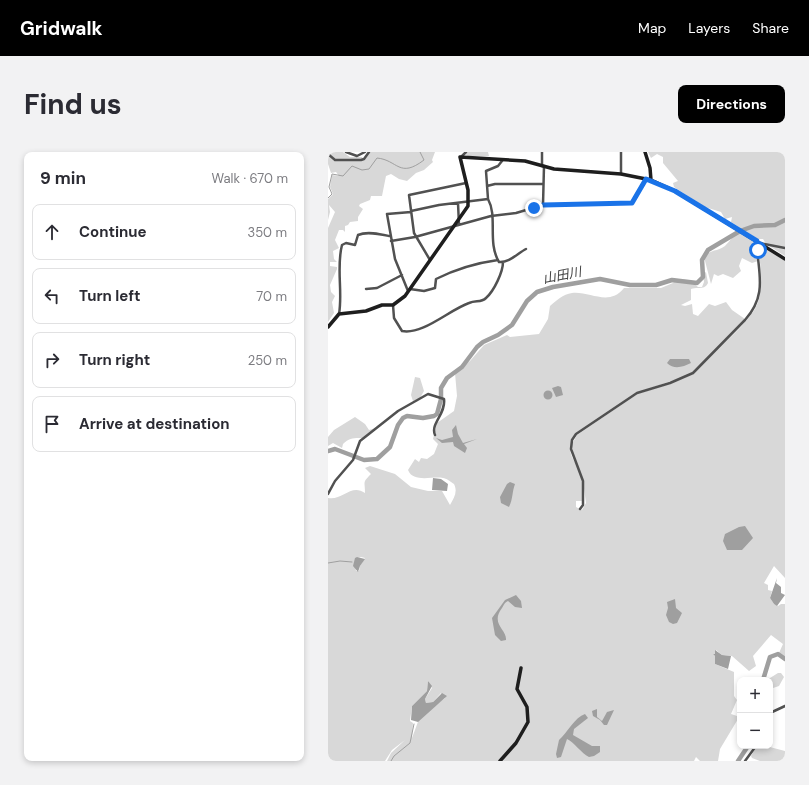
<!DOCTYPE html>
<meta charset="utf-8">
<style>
:root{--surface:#fff;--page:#f2f2f3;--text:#2b2b33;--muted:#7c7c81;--line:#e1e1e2;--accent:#000}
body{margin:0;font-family:"DM Sans","Noto Sans JP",sans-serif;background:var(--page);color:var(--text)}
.controls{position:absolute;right:12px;bottom:12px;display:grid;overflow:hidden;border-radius:8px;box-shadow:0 2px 6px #0003}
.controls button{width:36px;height:36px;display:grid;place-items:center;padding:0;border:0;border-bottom:1px solid var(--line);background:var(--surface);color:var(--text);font:20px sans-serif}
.stop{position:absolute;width:12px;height:12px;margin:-9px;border:3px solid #1a73e8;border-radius:50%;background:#fff}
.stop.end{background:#1a73e8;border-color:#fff;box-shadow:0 1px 4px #0008}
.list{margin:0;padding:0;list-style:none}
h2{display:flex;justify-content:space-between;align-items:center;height:52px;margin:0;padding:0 16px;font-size:17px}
h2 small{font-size:13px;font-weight:400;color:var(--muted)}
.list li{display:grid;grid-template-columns:26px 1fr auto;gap:12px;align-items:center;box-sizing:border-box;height:56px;margin:0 8px 8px;padding:0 8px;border:1px solid var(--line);border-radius:8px}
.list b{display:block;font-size:15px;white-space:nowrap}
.list em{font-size:13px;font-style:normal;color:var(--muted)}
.icon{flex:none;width:22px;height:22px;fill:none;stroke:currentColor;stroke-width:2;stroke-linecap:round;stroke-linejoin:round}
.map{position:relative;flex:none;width:457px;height:609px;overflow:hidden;border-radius:8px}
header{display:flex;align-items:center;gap:24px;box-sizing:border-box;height:56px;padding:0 20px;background:var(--accent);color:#fff}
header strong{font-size:19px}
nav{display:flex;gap:22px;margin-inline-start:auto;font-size:14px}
.intro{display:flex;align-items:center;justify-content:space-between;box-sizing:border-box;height:96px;padding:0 24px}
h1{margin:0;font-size:28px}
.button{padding:10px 18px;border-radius:8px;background:var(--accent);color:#fff;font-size:14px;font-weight:700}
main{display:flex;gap:24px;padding:0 24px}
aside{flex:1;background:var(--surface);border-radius:8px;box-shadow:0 2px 6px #0003}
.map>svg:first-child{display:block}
.green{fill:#d8d8d8;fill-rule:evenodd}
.water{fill:#9f9f9f}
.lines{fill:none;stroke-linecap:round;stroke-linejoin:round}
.stream{stroke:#9f9f9f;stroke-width:1}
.river{stroke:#9f9f9f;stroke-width:4.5}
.street{stroke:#515151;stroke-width:2.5}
.secondary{stroke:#1e1e1e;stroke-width:3.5}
.route{stroke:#1a73e8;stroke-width:5}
.labels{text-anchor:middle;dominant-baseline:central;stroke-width:3;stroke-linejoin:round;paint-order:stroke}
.water-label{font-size:13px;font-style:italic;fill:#404040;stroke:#fff}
</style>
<header>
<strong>Gridwalk</strong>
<nav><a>Map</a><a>Layers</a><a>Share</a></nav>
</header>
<div class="intro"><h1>Find us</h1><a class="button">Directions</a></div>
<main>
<aside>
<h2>9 min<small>Walk · 670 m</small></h2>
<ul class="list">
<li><svg class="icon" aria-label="ahead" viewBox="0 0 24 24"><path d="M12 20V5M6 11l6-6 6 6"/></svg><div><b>Continue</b></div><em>350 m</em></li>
<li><svg class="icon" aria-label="left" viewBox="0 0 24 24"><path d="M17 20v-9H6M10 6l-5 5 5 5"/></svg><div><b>Turn left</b></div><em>70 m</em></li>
<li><svg class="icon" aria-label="right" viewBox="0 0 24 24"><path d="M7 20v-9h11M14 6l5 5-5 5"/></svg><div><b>Turn right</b></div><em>250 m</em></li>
<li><svg class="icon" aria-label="arrive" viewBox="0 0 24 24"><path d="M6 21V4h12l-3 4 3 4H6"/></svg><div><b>Arrive at destination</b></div></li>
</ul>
</aside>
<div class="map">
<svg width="457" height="609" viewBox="0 0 457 609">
<rect width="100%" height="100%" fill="#fff"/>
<!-- green -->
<path class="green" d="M 0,0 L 15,0 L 22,5 L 34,5 L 35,7 L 7,7 Z
M 42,0 L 107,0 L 104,8 L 105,10 L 96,18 L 88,21 L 79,29 L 71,27 L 63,22 L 58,24 L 54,44 L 43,44 L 42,48 L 32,52 L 31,54 L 35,57 L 30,65 L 30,69 L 22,70 L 20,73 L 17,74 L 17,80 L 15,78 L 11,78 L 7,88 L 11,96 L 5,99 L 6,107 L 9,110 L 2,110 L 2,114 L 9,115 L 9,117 L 2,133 L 3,140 L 7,144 L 4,150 L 6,161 L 0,170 L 0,76 L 7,60 L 1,53 L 2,60 L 0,68 L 0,47 L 5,42 L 2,35 L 4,23 L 11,24 L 8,20 L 3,21 L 0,12 L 0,4 L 6,9 L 33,9 Z
M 139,0 L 160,0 L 161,4 L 140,4 L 137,2 Z
M 320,0 L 457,0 L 457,104 L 438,92 L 435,87 L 430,87 L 403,70 L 404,65 L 397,67 L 393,60 L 377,55 L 346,35 L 345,31 L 350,29 L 335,11 L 335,5 L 329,2 L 323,6 Z
M 412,80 L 428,90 L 430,109 L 424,111 L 414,106 L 411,114 L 413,119 L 405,126 L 395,122 L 390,124 L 386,122 L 383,132 L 376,105 C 382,97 389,100 397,94 C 402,89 405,83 412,80 Z
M 431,92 L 457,109 L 457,426 L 446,414 L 436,431 L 440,433 L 440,438 L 444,439 L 442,446 L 446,452 L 450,454 L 453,452 L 457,452 L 457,506 L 451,501 L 455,492 L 443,483 L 425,504 L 428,514 L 421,519 L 404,504 L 394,503 L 388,498 L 387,502 L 385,502 L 387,504 L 387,512 L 406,520 L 406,544 L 409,548 L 403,562 L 409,564 L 410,567 L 392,597 L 390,609 L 372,609 L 368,605 L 366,609 L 59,609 L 63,601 L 77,588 L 64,598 L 57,609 L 0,609 L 0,346 C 14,349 23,331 37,341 C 37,329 34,331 43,322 L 37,316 L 42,314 L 67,322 L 83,335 L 100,339 L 114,339 L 122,353 C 126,346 130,340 126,332 C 123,330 118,326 115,326 C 104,324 85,331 80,318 L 87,307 L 91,310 L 93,306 L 99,307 L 106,302 L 110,292 L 105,287 L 109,271 L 126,259 L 129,244 L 127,221 L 142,209 L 156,193 L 179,183 L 182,185 L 211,182 L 220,167 L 222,154 C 228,149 235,142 244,141 C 262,139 281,155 296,136 L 333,136 L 345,131 L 348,127 L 361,128 L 370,135 L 374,135 L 376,130 L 375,122 L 378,120 L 380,131 C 376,139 370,134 363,137 L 363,148 L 353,153 L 357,154 L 364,152 L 365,162 L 370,164 L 381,152 L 387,154 L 398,150 L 404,158 L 417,167 L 385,203 C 398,188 414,176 425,160 C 437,144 433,114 430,96 ZM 365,222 L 342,232 L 309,242 L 249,283 L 244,292 L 245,302 L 255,329 L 258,351 L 254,358 L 248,355 L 248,349 L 255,349 C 254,342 255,336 254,330 C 251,306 231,303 251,279 L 316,238 ZM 33,405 L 37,406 L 32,414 L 31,419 L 28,419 L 27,414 L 28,406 ZM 100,529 L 104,536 L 97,547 L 98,551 L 105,550 L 113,541 L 117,546 L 91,567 L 84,586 L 85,571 L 82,569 L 84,554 L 99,539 Z
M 87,225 L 92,226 L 96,239 L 92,246 L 85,249 L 83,243 Z
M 27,265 L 37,272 L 41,278 L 48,276 L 36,286 C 27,286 22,285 15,292 L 14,296 L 5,291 L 0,294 L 0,285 L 6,278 Z
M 450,521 L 453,521 L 456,525 L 451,534 L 445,536 L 442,540 L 442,528 L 436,528 L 437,525 L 442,526 Z
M 429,594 L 438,594 L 457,599 L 457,609 L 432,609 L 424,606 L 423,604 Z"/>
<!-- water -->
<path class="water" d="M 342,207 L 361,207 L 363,211 C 355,215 346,218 339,211 Z
M 230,234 L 233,235 L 235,243 L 228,245 L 224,236 Z
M215.5 243a4.5 4.5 0 1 1 9 0a4.5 4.5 0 1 1-9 0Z
M 128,273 L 130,282 L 135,291 L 149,287 L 136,292 L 139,296 L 137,301 L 126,294 L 125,290 L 114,291 L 108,286 L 114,288 L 125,285 L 124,278 Z
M 105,326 L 113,327 L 120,332 L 119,339 L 104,338 Z
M 182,330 L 187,332 C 184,340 185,347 181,355 L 173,351 L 172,345 L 179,332 Z
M 417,374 L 425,386 L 414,398 L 399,398 L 395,389 L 397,382 L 411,375 Z
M 29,405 L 37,407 L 32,414 L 30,420 L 25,414 L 27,406 Z
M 449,426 L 448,431 L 453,435 L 453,441 L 457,443 L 449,454 L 446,452 L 442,446 Z
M 188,443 L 193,449 L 194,456 L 187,455 L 180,449 C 176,451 176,453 174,456 C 162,472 179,477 178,488 L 173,489 L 167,483 L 164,466 L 177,448 Z
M 347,447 L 348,456 L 354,461 L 349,471 L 345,472 L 341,470 L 338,463 L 340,456 L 339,450 Z
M 387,498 L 394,503 L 403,504 L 400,517 L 387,512 L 387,504 L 385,502 L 387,502 Z
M 100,529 L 104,534 L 97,547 L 98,551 L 105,550 L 114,541 L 119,544 L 90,570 L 83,568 L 84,554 L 99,539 Z
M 269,557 L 269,565 L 274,569 L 279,560 L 286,558 L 279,573 L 276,573 L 272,568 L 265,564 L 264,559 Z
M 257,562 L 260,566 L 246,577 L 245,583 L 264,594 L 272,594 L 272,600 L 266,604 L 261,605 C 253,601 246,590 239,587 L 233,605 L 229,606 L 228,602 L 231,588 C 239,581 247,565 257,562 Z"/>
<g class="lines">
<!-- stream -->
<path class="stream" d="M 0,46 L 4,42 L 1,35 L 4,22 L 15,24 L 24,14 L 34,18 L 41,17 L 49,6 C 70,8 71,27 96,8 L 92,0
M 0,411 L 12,409 L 24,410
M 63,609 L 66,604 L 82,591 L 86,572"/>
<!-- river -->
<path class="river" d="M 0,299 L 7,297 L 36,308 L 49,307 L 62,295 L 70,273 L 75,266 L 79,264 L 95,266 L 106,264 L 109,262 L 113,247 L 113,236 L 119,226 L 134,215 L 149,195 L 155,190 L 170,183 L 184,173 L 199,149 L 209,140 L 225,135 L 272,127 L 302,133 L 328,133 L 344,128 L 369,131 L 375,125 L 374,108 L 380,98 L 412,79 L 426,74 L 447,73 L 457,68
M 435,528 L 442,505 L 450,502 L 457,507
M 410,609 L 420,594"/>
<!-- street -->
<path class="street" d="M 18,0 L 29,4 L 37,0
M 0,2 L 7,8 L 33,8 L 36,7 L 41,0
M 133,5 L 138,0
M 214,14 L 214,0
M 293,22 L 293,0
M 159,34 L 167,32 L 215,32
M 160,47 L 158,19 L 170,14 L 174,9
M 130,51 L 131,73
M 215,53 L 216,14
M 83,59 L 111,53 L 160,47 C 170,65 159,90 171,110 C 181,111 190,101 198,97
M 63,89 L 87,85 L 163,64 L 188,61 L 215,53 L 304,51 L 318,27
M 432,91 L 457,96
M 102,108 L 86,81 L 81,43 L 138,31
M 38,137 L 49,136 L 74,123
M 82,137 L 96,139 L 107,136 L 108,127 C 128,117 148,111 170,108
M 80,139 L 67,107 L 59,62 L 83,60
M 65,153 L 66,166 L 74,179 C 95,183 121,158 141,151 C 148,148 153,151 158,146 C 166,139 175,120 175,110
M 11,162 C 15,140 8,115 14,93 L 18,91 L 27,93 L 30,83 C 39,79 52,82 61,84
M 0,342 L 7,329 L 25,308 L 32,289 L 70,259 L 100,242 L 116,247 C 118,262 102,272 107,283
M 252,357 L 255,353 L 255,329 L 243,297 L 244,288 L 248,282 L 309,241 L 342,231 L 365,221 L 417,168 C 441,141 429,119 429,90
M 442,561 L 457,554
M 417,609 L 428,594"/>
<!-- secondary -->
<path class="secondary" d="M 317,0 L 322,16 L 323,28
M 0,175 L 11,162 L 38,159 L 54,153 L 65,153 L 77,144 L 140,54 L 140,38 L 132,5 L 197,9 L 226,17 L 293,22 L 323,28 L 347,39 L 457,107
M 172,609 L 188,591 L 200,570 L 199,555 L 189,537 L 193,516"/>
</g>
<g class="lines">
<!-- route -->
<path class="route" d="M 206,56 L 215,53 L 304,51 L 318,27 L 347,39 L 429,89 L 430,98"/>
</g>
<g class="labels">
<!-- water labels -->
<g class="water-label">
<text transform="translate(234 123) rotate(-11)">山田川</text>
</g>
</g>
</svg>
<div class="controls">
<button>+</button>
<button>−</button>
</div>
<div class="stop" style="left:430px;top:98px"></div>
<div class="stop end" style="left:206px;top:56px"></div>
</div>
</main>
